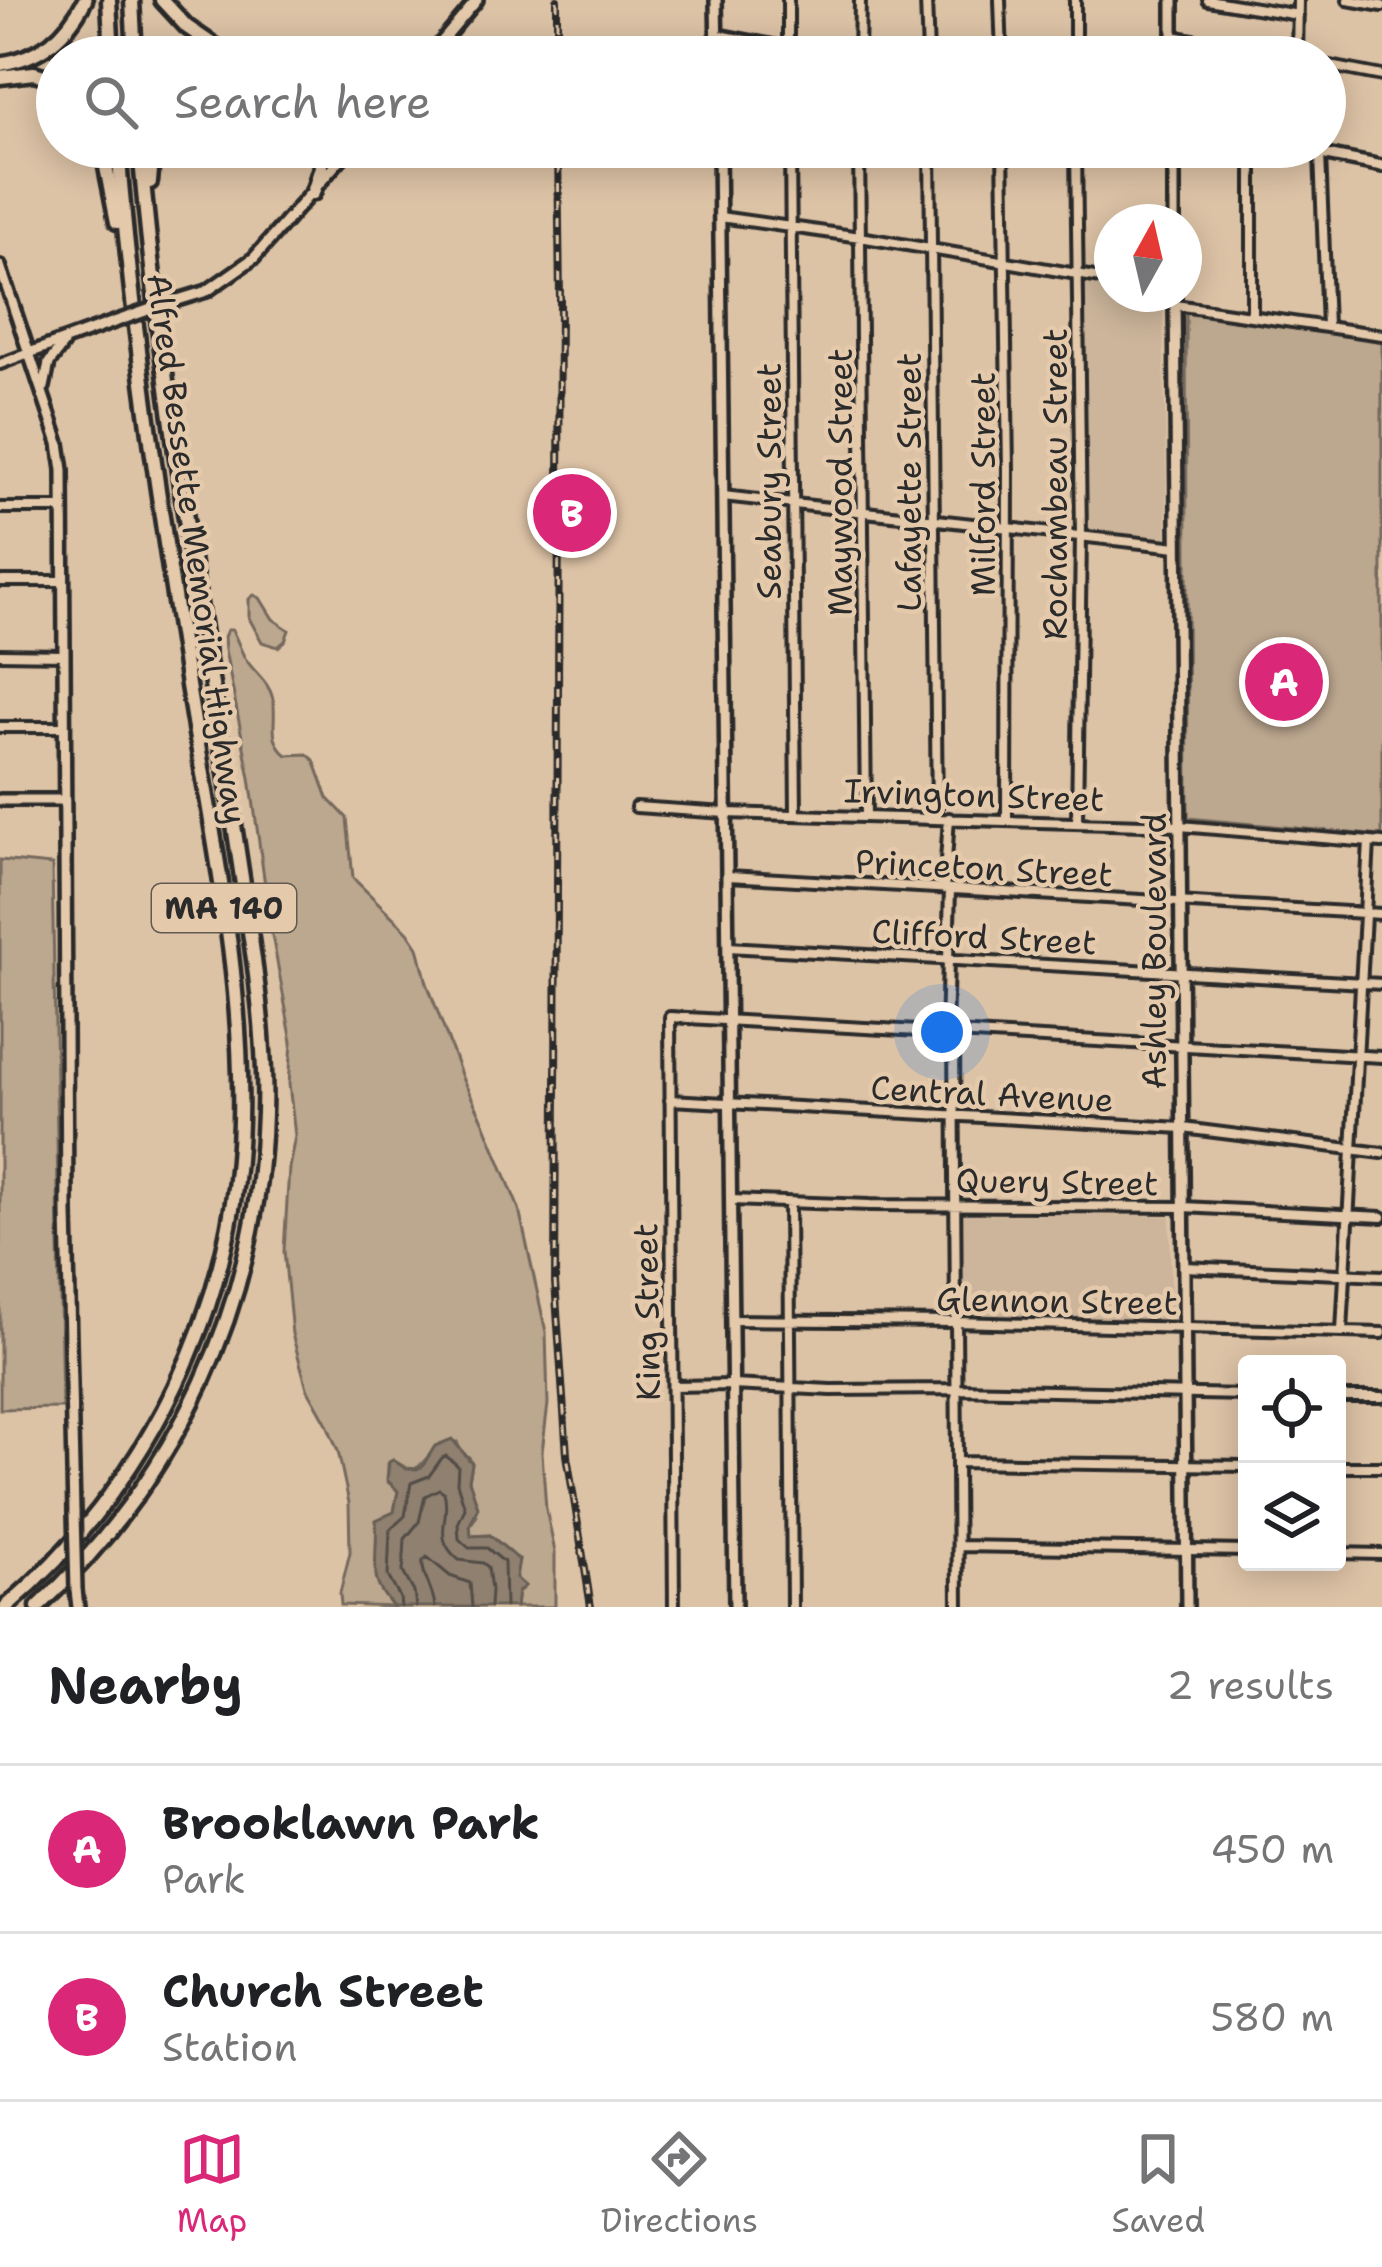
<!DOCTYPE html>
<style>
:root{--surface:#fff;--page:#f6f6f6;--text:#202124;--muted:#757577;--line:#e0e0e0;--accent:#db2777}
body{margin:0;font-family:"Shantell Sans",sans-serif;background:var(--page);color:var(--text)}
.controls{position:absolute;right:36px;bottom:36px;display:grid;overflow:hidden;border-radius:12px;box-shadow:0 6px 30px #0003}
.controls button{width:108px;height:108px;display:grid;place-items:center;padding:0;border:0;border-bottom:3px solid var(--line);background:var(--surface);color:var(--text);font:60px sans-serif}
.compass{position:absolute;left:1094px;top:204px;width:108px;height:108px;border-radius:50%;background:var(--surface);box-shadow:0 6px 30px #0003;rotate:8deg}
.you{position:absolute;left:942px;top:1032px;width:42px;height:42px;margin:-30px;border:9px solid #fff;border-radius:50%;background:#1a73e8;box-shadow:0 0 0 18px #1a73e833}
.badge{display:grid;place-items:center;width:78px;height:78px;border-radius:50%;background:var(--accent);color:#fff;font-size:39px;font-weight:700}
.pin{position:absolute;translate:-50% -50%;border:6px solid #fff;box-shadow:0 3px 12px #0006}
.list{margin:0;padding:0;list-style:none}
h2{display:flex;justify-content:space-between;align-items:center;height:156px;margin:0;padding:0 48px;font-size:51px}
h2 small{font-size:39px;font-weight:400;color:var(--muted)}
.list li{display:grid;grid-template-columns:78px 1fr auto;gap:36px;align-items:center;box-sizing:border-box;height:168px;padding:0 48px;border-top:3px solid var(--line)}
.list b{display:block;font-size:45px;white-space:nowrap}
.list p{margin:0;font-size:39px;white-space:nowrap;color:var(--muted)}
.list em{font-size:39px;font-style:normal;color:var(--muted)}
.icon{flex:none;width:66px;height:66px;fill:none;stroke:currentColor;stroke-width:2;stroke-linecap:round;stroke-linejoin:round}
.map{position:relative;flex:none;width:1382px;height:1607px;overflow:hidden}
.search{position:absolute;background:var(--surface);box-shadow:0 6px 30px #0003;left:36px;right:36px;top:36px;height:132px;display:flex;align-items:center;gap:30px;box-sizing:border-box;padding:0 42px;border-radius:66px;color:var(--muted);font-size:45px}
.sheet{height:492px;background:var(--surface)}
nav{display:flex;justify-content:space-around;align-items:center;box-sizing:border-box;height:168px;border-top:3px solid var(--line);background:var(--surface);font-size:33px;color:var(--muted)}
nav a{display:grid;justify-items:center;gap:6px}
nav .on{color:var(--accent)}
.map>svg:first-child{display:block}
.built{fill:#ccb59b}
.green{fill:#bca78f;stroke:#74695d;stroke-width:3}
.water{fill:#8f8070;stroke:#675e54;stroke-width:3}
.lines{fill:none;stroke-linecap:round;stroke-linejoin:round}
.shore{stroke:#534d47;stroke-width:3}
.street-casing{stroke:#2b2b2b;stroke-width:16}
.secondary-casing{stroke:#2b2b2b;stroke-width:18}
.highway-casing{stroke:#2b2b2b;stroke-width:21}
.street{stroke:#e4c9ab;stroke-width:8}
.secondary{stroke:#e4c9ab;stroke-width:9}
.highway{stroke:#e4c9ab;stroke-width:12}
.rail-casing{stroke:#2b2b2b;stroke-width:8}
.rail{stroke:#e4c9ab;stroke-width:3;stroke-dasharray:9;stroke-linecap:butt}
.secondary-bridge-casing{stroke:#2b2b2b;stroke-width:18;stroke-linecap:butt}
.secondary-bridge{stroke:#e4c9ab;stroke-width:9}
.labels{text-anchor:middle;dominant-baseline:central;stroke-width:9;stroke-linejoin:round;paint-order:stroke}
.shield{fill:#e4c9ab;stroke:#625a51;stroke-width:3}
.shield-label{font-size:30px;font-weight:bold;fill:#2b2b2b}
.street-label{font-size:33px;fill:#2b2b2b;stroke:#e4c9ab}
</style>
<div class="map">
<svg width="1382" height="1607" viewBox="0 0 1382 1607">
<rect width="100%" height="100%" fill="#ddc3a6"/>
<filter id="ink" filterUnits="userSpaceOnUse"><feTurbulence type="fractalNoise" baseFrequency=".00833" numOctaves="2"/><feDisplacementMap in="SourceGraphic" scale="24" xChannelSelector="R" yChannelSelector="G"/><feConvolveMatrix kernelMatrix="1 2 1 2 8 2 1 2 1" color-interpolation-filters="sRGB"/></filter>
<g filter="url(#ink)">
<!-- built -->
<path class="built" d="M 1081,281 L 1112,285 L 1112,294 L 1163,294 L 1167,538 L 1084,531 Z
M 963,1214 L 1170,1216 L 1171,1320 L 964,1316 Z"/>
<!-- green -->
<path class="green" d="M 1186,313 L 1382,341 L 1382,836 L 1188,818 Z
M 254,595 L 260,598 L 273,619 L 289,630 L 285,641 L 278,647 L 262,642 L 249,618 L 249,599 Z
M 227,630 L 232,630 C 237,639 240,649 245,658 C 254,673 269,681 273,699 C 278,721 266,738 287,755 L 307,754 L 314,760 L 328,798 L 347,818 L 353,878 L 408,932 L 418,947 L 427,983 L 463,1080 L 483,1120 L 519,1209 L 546,1332 L 548,1404 L 542,1452 L 546,1509 L 555,1552 L 555,1607 L 516,1607 L 518,1581 L 516,1573 L 519,1560 L 490,1535 L 471,1536 L 470,1525 L 477,1516 L 469,1480 L 472,1463 L 469,1457 L 461,1452 L 457,1442 C 450,1445 442,1446 436,1450 C 417,1462 423,1480 393,1460 L 388,1464 L 388,1482 L 398,1491 L 394,1512 L 377,1521 C 381,1555 371,1578 393,1607 L 341,1605 L 340,1593 L 350,1552 L 349,1503 L 338,1451 L 326,1422 L 307,1388 L 292,1334 L 284,1251 L 289,1168 L 295,1136 L 289,1084 L 292,1042 L 272,935 L 250,778 L 225,650 L 224,637 Z
M 0,860 L 52,865 L 62,1408 L 0,1409 Z"/>
<!-- water -->
<path class="water" d="M 452,1439 L 472,1463 L 469,1480 L 478,1507 L 470,1525 L 471,1536 L 490,1535 L 519,1560 L 516,1578 L 525,1586 L 518,1592 L 516,1607 L 393,1607 C 387,1599 379,1591 377,1581 C 373,1568 378,1538 376,1520 L 394,1512 L 398,1491 L 387,1480 L 389,1462 L 393,1460 L 405,1468 L 417,1469 L 422,1467 L 435,1446 Z"/>
<g class="lines">
<!-- shore -->
<path class="shore" d="M 401,1607 L 400,1598 L 388,1576 L 390,1530 L 405,1516 L 411,1483 L 429,1476 L 442,1458 L 446,1456 L 458,1466 L 457,1483 L 465,1508 L 458,1524 L 459,1539 L 469,1548 L 487,1548 L 504,1562 L 505,1607
M 416,1607 L 414,1592 L 403,1572 L 405,1539 L 419,1522 L 425,1496 L 439,1489 L 444,1492 C 452,1519 430,1536 459,1560 L 483,1563 L 488,1567 L 491,1590 L 490,1607
M 435,1607 C 434,1590 421,1575 423,1561 L 427,1557 L 450,1576 L 470,1583 L 472,1607"/>
<!-- street casing -->
<g class="street-casing">
<path id="street" d="M 926,0 L 928,57
M 1000,0 L 1002,57
M 1075,0 L 1075,57
M 1208,0 L 1298,15
M 1348,0 L 1382,6
M 1173,36 L 1283,57
M 788,57 L 788,0
M 859,57 L 860,0
M 1297,57 L 1298,0
M 1325,65 L 1382,76
M 790,147 L 796,815
M 859,147 L 866,816
M 930,147 L 937,817
M 1003,147 L 1008,469 L 1007,820
M 1076,147 L 1081,536 L 1077,822
M 1252,147 L 1252,315
M 1320,155 L 1327,326
M 720,217 L 860,237 L 1112,280
M 1175,305 L 1382,335
M 0,364 L 29,353
M 723,496 L 1177,547
M 0,508 L 64,508
M 0,581 L 64,581
M 0,654 L 64,655
M 0,727 L 64,727
M 636,807 L 726,813 L 1180,826 L 1382,843
M 728,876 L 1382,914
M 944,889 L 949,818
M 728,947 L 1382,984
M 946,1031 L 950,889
M 954,1033 L 958,1607
M 670,1100 L 1183,1128 L 1382,1153
M 731,1200 L 870,1205 L 1183,1207 L 1382,1217
M 789,1203 L 792,1607
M 1184,1267 L 1382,1276
M 732,1320 L 955,1322 L 1382,1333
M 1342,1331 L 1369,842
M 673,1386 L 732,1385 L 831,1390 L 956,1389 L 1247,1395
M 1337,1397 L 1382,1397
M 957,1462 L 1247,1466
M 1337,1467 L 1382,1467
M 958,1546 L 1247,1551
M 1337,1553 L 1382,1554
M 674,1607 L 670,1017 L 1382,1057"/>
</g>
<!-- secondary casing -->
<g class="secondary-casing">
<path id="secondary" d="M 716,0 L 717,57
M 1173,0 L 1173,57
M 717,35 L 829,57
M 429,57 L 477,0
M 719,147 L 735,1607
M 1174,147 L 1174,222
M 1286,147 L 1382,166
M 0,266 L 59,443 L 63,470 L 67,1213 L 74,1513
M 1175,294 L 1187,1607
M 168,303 L 207,291 L 254,258 L 351,147
M 29,353 L 117,321
M 44,387 L 49,363 L 63,344
M 0,800 L 64,800
M 76,1590 L 78,1607"/>
</g>
<!-- highway casing -->
<g class="highway-casing">
<path id="highway" d="M 109,0 L 112,57
M 132,0 L 135,57
M 162,0 L 187,27 L 231,57
M 0,64 C 41,57 66,37 85,0
M 0,77 L 34,73 L 57,80
M 102,147 L 117,222
M 347,147 L 351,148
M 150,182 L 153,147
M 313,193 L 321,167 L 319,147
M 6,1607 C 147,1486 236,1307 240,1121 C 244,973 210,825 187,679 C 159,502 132,326 118,147
M 38,1607 C 177,1479 259,1303 264,1113 C 266,1064 261,1015 255,967 C 217,693 163,423 140,147"/>
</g>
<!-- street -->
<use href="#street" class="street"/>
<!-- secondary -->
<use href="#secondary" class="secondary"/>
<!-- highway -->
<use href="#highway" class="highway"/>
<!-- rail casing -->
<g class="rail-casing">
<path id="rail" d="M 557,0 L 557,57
M 558,147 L 560,299 L 555,1282 L 567,1455 L 591,1607"/>
</g>
<!-- rail -->
<use href="#rail" class="rail"/>
<!-- secondary-bridge casing -->
<g class="secondary-bridge-casing">
<path id="secondary-bridge" d="M 117,321 L 168,303
M 74,1513 L 76,1590"/>
</g>
<!-- secondary-bridge -->
<use href="#secondary-bridge" class="secondary-bridge"/>
</g>
</g>
<g class="labels">
<!-- shield labels -->
<rect class="shield" x="152" y="884" width="144" height="48" rx="9"/>
<g class="shield-label">
<text x="224" y="908">MA 140</text>
</g>
<!-- street labels -->
<g class="street-label">
<text transform="translate(769 481) rotate(-90)">Seabury Street</text>
<text transform="translate(840 482) rotate(-90)">Maywood Street</text>
<text transform="translate(909 482) rotate(-90)">Lafayette Street</text>
<text transform="translate(983 484) rotate(-90)">Milford Street</text>
<text transform="translate(1055 484) rotate(-90)">Rochambeau Street</text>
<text transform="translate(197 549) rotate(82)">Alfred Bessette Memorial Highway</text>
<text transform="translate(974 795) rotate(2)">Irvington Street</text>
<text transform="translate(984 868) rotate(3)">Princeton Street</text>
<text transform="translate(984 937) rotate(3)">Clifford Street</text>
<text transform="translate(1154 951) rotate(-90)">Ashley Boulevard</text>
<text transform="translate(992 1094) rotate(3)">Central Avenue</text>
<text transform="translate(1057 1182) rotate(1)">Query Street</text>
<text transform="translate(1057 1301) rotate(1)">Glennon Street</text>
<text transform="translate(647 1312) rotate(-91)">King Street</text>
</g>
</g>
</svg>
<div class="controls">
<button><svg class="icon" aria-label="locate" viewBox="0 0 24 24"><circle cx="12" cy="12" r="6"/><path d="M12 2v4M12 18v4M2 12h4M18 12h4"/></svg></button>
<button><svg class="icon" aria-label="layers" viewBox="0 0 24 24"><path d="M12 4l9 5-9 5-9-5zM3 14l9 5 9-5"/></svg></button>
</div>
<svg class="compass" viewBox="-18 -18 36 36"><path d="M0-13l5 13h-10z" fill="#e53935"/><path d="M0 13l5-13h-10z" fill="#757577"/></svg>
<div class="you"></div>
<div class="pin badge" style="left:1284px;top:682px">A</div>
<div class="pin badge" style="left:572px;top:513px">B</div>
<div class="search"><svg class="icon" aria-label="search" viewBox="0 0 24 24"><circle cx="10" cy="10" r="6"/><path d="M15 15l6 6"/></svg>Search here</div>
</div>
<section class="sheet">
<h2>Nearby<small>2 results</small></h2>
<ul class="list">
<li><span class="badge">A</span><div><b>Brooklawn Park</b><p>Park</p></div><em>450 m</em></li>
<li><span class="badge">B</span><div><b>Church Street</b><p>Station</p></div><em>580 m</em></li>
</ul>
</section>
<nav>
<a class="on"><svg class="icon" aria-label="map" viewBox="0 0 24 24"><path d="M3 6l6-2 6 2 6-2v14l-6 2-6-2-6 2zM9 4v14M15 6v14"/></svg>Map</a>
<a><svg class="icon" aria-label="directions" viewBox="0 0 24 24"><path d="M12 3l9 9-9 9-9-9zM9 14v-3h6M13 9l2 2-2 2"/></svg>Directions</a>
<a><svg class="icon" aria-label="saved" viewBox="0 0 24 24"><path d="M7 4h10v16l-5-4-5 4z"/></svg>Saved</a>
</nav>
